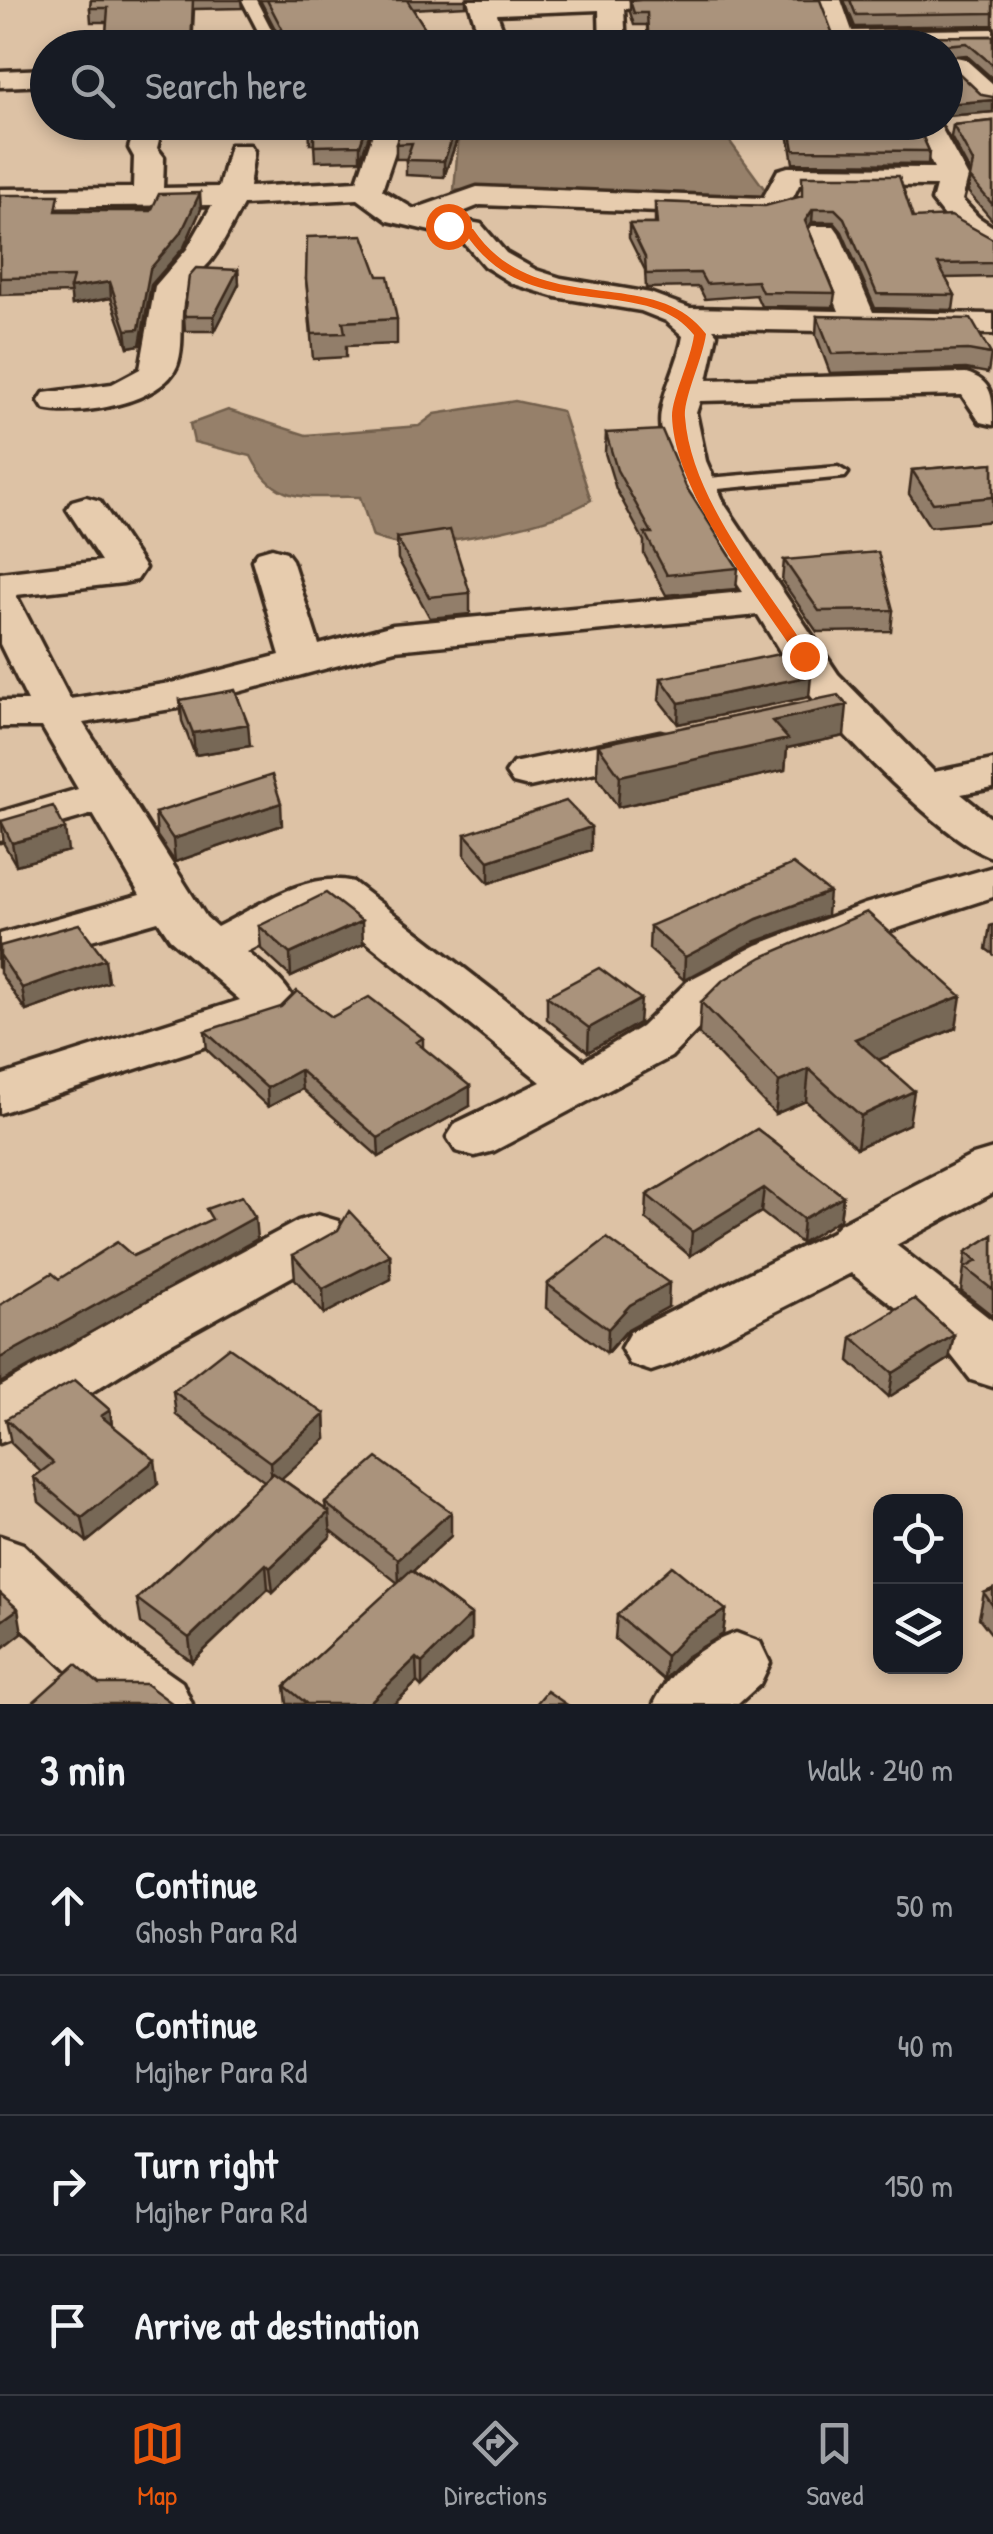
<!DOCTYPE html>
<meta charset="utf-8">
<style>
:root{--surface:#171b24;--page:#20242c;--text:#f1f3f6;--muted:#9ea1a6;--line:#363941;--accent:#ea580c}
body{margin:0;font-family:"Patrick Hand",sans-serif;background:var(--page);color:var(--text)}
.controls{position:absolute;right:30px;bottom:30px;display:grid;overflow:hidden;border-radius:20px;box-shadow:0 5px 15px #0003}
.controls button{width:90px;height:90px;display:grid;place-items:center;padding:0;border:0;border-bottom:2px solid var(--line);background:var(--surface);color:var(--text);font:50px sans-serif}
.stop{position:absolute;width:30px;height:30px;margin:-22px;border:8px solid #ea580c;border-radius:50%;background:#fff}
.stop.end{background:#ea580c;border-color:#fff;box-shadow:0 2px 10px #0008}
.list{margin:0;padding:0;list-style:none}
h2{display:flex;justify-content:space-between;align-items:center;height:130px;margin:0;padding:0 40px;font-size:42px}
h2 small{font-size:32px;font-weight:400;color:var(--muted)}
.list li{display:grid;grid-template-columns:65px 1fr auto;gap:30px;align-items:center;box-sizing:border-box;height:140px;padding:0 40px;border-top:2px solid var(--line)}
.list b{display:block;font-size:38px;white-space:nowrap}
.list p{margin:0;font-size:32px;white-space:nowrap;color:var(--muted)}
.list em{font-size:32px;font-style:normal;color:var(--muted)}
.icon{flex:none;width:55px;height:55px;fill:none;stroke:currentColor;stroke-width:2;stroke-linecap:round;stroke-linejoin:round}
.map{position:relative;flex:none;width:993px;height:1704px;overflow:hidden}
.search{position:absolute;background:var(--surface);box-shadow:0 5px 15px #0003;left:30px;right:30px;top:30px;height:110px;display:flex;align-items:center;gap:25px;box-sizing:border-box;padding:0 35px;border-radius:55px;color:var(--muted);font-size:38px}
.sheet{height:690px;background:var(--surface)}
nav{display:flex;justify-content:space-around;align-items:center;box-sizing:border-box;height:140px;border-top:2px solid var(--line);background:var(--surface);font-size:28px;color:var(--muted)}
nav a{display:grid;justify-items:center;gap:5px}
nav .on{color:var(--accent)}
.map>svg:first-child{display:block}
.water{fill:#96806a;stroke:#725e4c;stroke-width:2.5}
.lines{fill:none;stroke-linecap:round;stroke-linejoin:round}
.lane-casing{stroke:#3b2a1e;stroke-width:7}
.street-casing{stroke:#3b2a1e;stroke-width:7}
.lane{fill:#e7ccae;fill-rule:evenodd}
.street{fill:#e7ccae;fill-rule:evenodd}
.wall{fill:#927e6a;stroke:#3b2a1e;stroke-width:2.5}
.shaded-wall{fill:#776756;stroke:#3b2a1e;stroke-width:2.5}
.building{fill:#aa937b;stroke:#3b2a1e;stroke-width:2.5}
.route{fill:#ea580c}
</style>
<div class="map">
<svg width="993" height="1704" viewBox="0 0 993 1704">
<rect width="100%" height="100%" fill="#ddc2a5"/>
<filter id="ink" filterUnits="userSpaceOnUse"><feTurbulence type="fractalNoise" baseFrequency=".01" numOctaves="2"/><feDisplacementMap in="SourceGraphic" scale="20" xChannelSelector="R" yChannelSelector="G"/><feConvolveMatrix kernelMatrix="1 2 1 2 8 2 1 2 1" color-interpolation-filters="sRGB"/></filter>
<g filter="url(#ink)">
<!-- water -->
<path class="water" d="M 690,122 L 694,135 L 728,139 L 766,191 L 765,196 L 745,200 L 454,190 L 460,123 Z
M 515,401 L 562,411 L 591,500 C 553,525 450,543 403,544 C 393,544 382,540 373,537 L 360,497 C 309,495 276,508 251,456 L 194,442 L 190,424 L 228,410 L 306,435 L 419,426 L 435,414 Z"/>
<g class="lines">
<!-- lane casing -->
<g class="lane-casing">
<path id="lane" d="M 242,0 L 256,0 L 281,48 L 267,48 Z
M 838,467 L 848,473 L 845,477 L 697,491 L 687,485 L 697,479 Z"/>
</g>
<!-- street casing -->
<g class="street-casing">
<path id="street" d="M 468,0 L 672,0 L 660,7 L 624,9 L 626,48 L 600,48 L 599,10 L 497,14 L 507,41 L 503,47 L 473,48 L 480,39 Z
M 817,0 L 841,0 L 852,31 L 993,29 L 993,45 L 833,45 Z
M 956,57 L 965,59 L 993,84 L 993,107 L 983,105 L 947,71 L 947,59 Z
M 48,69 L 48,85 L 0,87 L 0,71 Z
M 137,122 L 159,122 L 162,127 L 157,148 L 164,157 L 163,188 L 219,187 L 230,145 L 250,145 L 254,151 L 249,187 L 357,181 L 377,122 L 405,122 L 382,190 L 414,209 L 477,187 L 763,198 L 778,170 L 788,167 L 934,168 L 910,122 L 938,122 L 968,177 L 962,200 L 978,217 L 993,227 L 993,249 L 956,231 L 932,201 L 936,186 L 799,185 L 787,210 L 763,216 L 480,205 L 448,218 L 481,224 L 506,253 L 536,270 L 561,278 L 650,293 L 690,308 L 839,311 L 807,233 L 812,226 L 834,226 L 839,233 L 873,312 L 993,314 L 993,334 L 713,329 L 717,334 L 707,380 L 966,373 C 993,381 993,397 993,425 L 980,422 L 962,395 L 700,401 L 696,413 L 706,461 L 725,505 L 838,674 L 934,772 L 993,760 L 993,788 L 961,794 L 993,820 L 993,857 C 949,846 833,727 804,687 C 787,664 773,639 758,615 L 395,650 L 178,708 L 83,723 L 206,917 L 217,927 C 258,907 306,870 353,882 L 584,1061 L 641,1027 L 689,980 L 757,945 L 865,904 L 993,867 L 993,897 L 864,939 L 758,985 L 717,1010 L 671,1057 L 494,1151 L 475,1156 L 456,1151 L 447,1137 L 456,1123 L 541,1082 L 328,911 L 247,952 C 265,967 286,981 296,1004 L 281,1022 L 0,1113 L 0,1076 L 240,1000 L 170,939 L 158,921 L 0,966 L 0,934 L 140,895 L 93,814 L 0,841 L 0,812 L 78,789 L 42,727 L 0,727 L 0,701 L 28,701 L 0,644 L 0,573 L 101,561 L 67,509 L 72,501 L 86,497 L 100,501 L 145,568 L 137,580 L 123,583 L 16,595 L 70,699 L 176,682 L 280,655 L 252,560 L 258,552 L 272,548 L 286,552 L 292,560 L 319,645 L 393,625 L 743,592 C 715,549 652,464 661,411 C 665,385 679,363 683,336 L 666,321 L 641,311 L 556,297 L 513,284 L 484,266 L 460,238 L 388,221 L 358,199 L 243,205 C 233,223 224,243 212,259 C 205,269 191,278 187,289 C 177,312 186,342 177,366 C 162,403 79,417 44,409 L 39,401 L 44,393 L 112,384 L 140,369 L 155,286 L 187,249 L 212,205 L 0,207 L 0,189 L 133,188 L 134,157 L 129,148 Z
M 660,732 L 676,736 L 682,745 L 676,754 L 529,787 L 513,783 L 506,773 L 513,763 Z
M 993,1149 L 993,1193 L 896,1245 L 993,1321 L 993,1387 L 971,1380 L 941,1342 L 851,1273 L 672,1364 L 651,1371 L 630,1364 L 621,1348 L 630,1332 L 832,1232 L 839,1224 L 973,1155 Z
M 318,1215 L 338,1221 L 347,1236 L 338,1251 L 163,1348 L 22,1435 L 0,1443 L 0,1387 L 121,1316 L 298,1221 Z
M 0,1536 L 23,1544 L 132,1647 L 182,1682 L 192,1704 L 103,1704 L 0,1607 Z
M 736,1633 L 760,1642 L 770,1663 L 760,1684 L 738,1704 L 654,1704 C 670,1670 701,1645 736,1633 Z"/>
</g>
<!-- lane -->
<use href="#lane" class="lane"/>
<!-- street -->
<use href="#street" class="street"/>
</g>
<!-- wall -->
<path class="wall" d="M 91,0 L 241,0 L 242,8 L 194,9 L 192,48 L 105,48 L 107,22 L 91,22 L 90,8 Z
M 260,0 L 466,0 L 466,6 L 412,9 L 438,48 L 285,48 Z
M 844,0 L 993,0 L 993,25 L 855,27 Z
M 630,1 L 834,37 L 993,36 L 993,79 L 966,55 L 946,57 L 946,61 L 993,112 L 946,116 L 946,48 L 648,48 L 647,25 L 634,25 L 630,12 Z
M 993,121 L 993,221 L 968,192 L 971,174 L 951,137 L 953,125 Z
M 309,122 L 374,122 L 360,160 L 315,161 L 314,144 L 310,144 Z
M 463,122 L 444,177 L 406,175 L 406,159 L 396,159 L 396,144 Z
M 749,122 L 916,122 L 929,151 L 928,164 L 793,163 L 788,133 L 753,134 Z
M 0,195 L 61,211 L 201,209 L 184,247 L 151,285 L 140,345 L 128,347 L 111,298 L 72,305 L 71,293 L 0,295 Z
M 801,196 L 913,218 L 993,239 L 993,277 L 945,278 L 955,295 L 953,310 L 875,308 L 842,232 L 834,222 L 812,222 L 808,228 L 835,293 L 833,307 L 761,306 L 756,295 L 705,299 L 699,287 L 646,288 L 645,270 L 629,238 L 629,224 L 655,224 L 655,202 L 765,206 Z
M 238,270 L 239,284 L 215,331 L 185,331 L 184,316 Z
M 378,276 L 397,319 L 397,344 L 346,346 L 346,357 L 313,359 L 306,279 Z
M 817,316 L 991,354 L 988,373 L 966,369 L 830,373 L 816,335 Z
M 606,433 L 686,487 L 738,568 L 736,589 L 666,595 L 644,554 L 644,541 L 616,489 L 605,453 Z
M 993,463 L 993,521 L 930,527 L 909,494 L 912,470 Z
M 397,538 L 470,593 L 470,614 L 430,618 L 398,559 Z
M 784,560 L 893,610 L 891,631 L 817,632 L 782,581 Z
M 661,678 L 809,697 L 678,724 L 659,700 Z
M 180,700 L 250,746 L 195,755 L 182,721 Z
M 844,736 L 787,748 L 785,770 L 618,807 L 597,776 L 598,745 Z
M 155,813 L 282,825 L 175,862 L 157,836 Z
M 1,821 L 68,851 L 16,865 L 4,844 Z
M 465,834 L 591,850 L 489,883 L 465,856 Z
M 827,915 L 755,942 L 684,980 L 649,949 L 650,926 Z
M 993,925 L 993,954 L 986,949 L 990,926 Z
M 259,926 L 363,944 L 291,977 L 261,949 Z
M 0,946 L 108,982 L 26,1011 L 0,973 Z
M 547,996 L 639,1023 L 588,1052 L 547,1019 Z
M 701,1002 L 956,1028 L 878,1060 L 909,1124 L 857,1148 L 806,1101 L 775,1114 L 699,1034 Z
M 332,1017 L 423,1038 L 423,1048 L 470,1106 L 379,1157 L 302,1089 L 268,1107 L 207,1050 L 205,1031 Z
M 757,1129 L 843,1196 L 840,1219 L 801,1243 L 761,1212 L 690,1256 L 646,1219 L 647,1195 Z
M 993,1235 L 993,1316 L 961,1291 L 966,1252 Z
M 293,1255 L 390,1255 L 391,1279 L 324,1314 L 295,1279 Z
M 547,1284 L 668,1307 L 628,1329 L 607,1353 L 546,1308 Z
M 852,1337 L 949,1359 L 889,1397 L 849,1361 Z
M 173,1391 L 325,1414 L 326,1439 L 281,1478 L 326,1510 L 325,1503 L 451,1536 L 413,1571 L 471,1615 L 471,1639 L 422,1687 L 417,1682 L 394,1704 L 287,1704 L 285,1686 L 398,1583 L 331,1530 L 331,1536 L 273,1592 L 268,1589 L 192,1662 L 141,1623 L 137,1599 L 264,1481 L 176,1415 Z
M 110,1410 L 112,1426 L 158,1484 L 87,1542 L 39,1502 L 34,1477 L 41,1472 L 11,1443 L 6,1419 Z
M 993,1589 L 993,1636 L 979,1618 L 984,1593 Z
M 726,1610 L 723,1634 L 686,1657 L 664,1680 L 615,1639 L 617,1615 Z"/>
<!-- shaded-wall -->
<path class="shaded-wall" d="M 993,100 L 993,112 L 946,116 L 946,104 Z
M 368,122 L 374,122 L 360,160 L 360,145 Z
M 458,122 L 463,122 L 444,177 L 444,161 Z
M 200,193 L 201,209 L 184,247 L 151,285 L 140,345 L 128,347 L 126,330 L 150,269 Z
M 813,209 L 812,222 L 804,234 L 805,221 Z
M 238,270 L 239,284 L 215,331 L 214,316 Z
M 110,282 L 111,298 L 72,305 L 70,288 Z
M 811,676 L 809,697 L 678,724 L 679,703 Z
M 847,705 L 844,736 L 787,748 L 785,770 L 618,807 L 620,776 L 772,721 Z
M 248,724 L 250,746 L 195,755 L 193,733 Z
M 281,803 L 282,825 L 175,862 L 173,839 Z
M 591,827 L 591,850 L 489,883 L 489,861 Z
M 65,829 L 68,851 L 16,865 L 12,843 Z
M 829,892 L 827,915 L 755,942 L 684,980 L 685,957 L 757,919 Z
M 362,921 L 363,944 L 291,977 L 290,954 Z
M 105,959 L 108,982 L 26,1011 L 22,988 Z
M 961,996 L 956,1028 L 851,1071 L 855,1039 Z
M 641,999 L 639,1023 L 588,1052 L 589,1028 Z
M 809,1069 L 806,1101 L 775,1114 L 779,1082 Z
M 300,1070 L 302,1089 L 268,1107 L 267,1088 Z
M 470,1086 L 470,1106 L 379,1157 L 378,1138 Z
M 914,1091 L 909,1124 L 857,1148 L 861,1116 Z
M 764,1188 L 761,1212 L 690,1256 L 692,1232 Z
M 843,1196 L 840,1219 L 801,1243 L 803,1219 Z
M 255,1217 L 257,1239 L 0,1383 L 0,1358 Z
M 390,1255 L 391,1279 L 324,1314 L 323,1289 Z
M 669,1283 L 668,1307 L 628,1329 L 607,1353 L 608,1329 L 630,1305 Z
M 954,1335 L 949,1359 L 889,1397 L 893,1373 Z
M 110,1410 L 113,1434 L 101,1416 Z
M 325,1414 L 326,1439 L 272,1487 L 270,1462 Z
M 155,1460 L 158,1484 L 87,1542 L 82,1518 Z
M 329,1512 L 331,1536 L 273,1592 L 270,1568 Z
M 451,1512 L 451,1536 L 399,1584 L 398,1559 Z
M 266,1564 L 268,1589 L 192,1662 L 189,1638 Z
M 18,1609 L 22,1633 L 0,1650 L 0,1622 Z
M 726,1610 L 723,1634 L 686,1657 L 664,1680 L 666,1656 L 688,1633 Z
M 471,1615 L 471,1639 L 422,1687 L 422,1663 Z
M 416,1658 L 417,1682 L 394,1704 L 368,1704 Z"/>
<!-- building -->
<path class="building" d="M 91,0 L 193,0 L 191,48 L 105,48 L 108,8 L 90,8 Z
M 267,0 L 407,0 L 438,48 L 292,48 Z
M 641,0 L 820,0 L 834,37 L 993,36 L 993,65 L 967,43 L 945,45 L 946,61 L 982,95 L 993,97 L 993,100 L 946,104 L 946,48 L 649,48 L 647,13 L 634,13 L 630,1 Z
M 850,0 L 993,0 L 993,13 L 856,15 Z
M 993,121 L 993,205 L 970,178 L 973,162 L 953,125 Z
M 309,122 L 368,122 L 360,145 L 314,146 L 314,128 L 309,129 Z
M 403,122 L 458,122 L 444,161 L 406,160 L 412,143 L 396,144 Z
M 789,122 L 916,122 L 929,151 L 794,150 Z
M 802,176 L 899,176 L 913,218 L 951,216 L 993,239 L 993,263 L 938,264 L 955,295 L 877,294 L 844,218 L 835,209 L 813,209 L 805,221 L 835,293 L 762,292 L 757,281 L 706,284 L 700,273 L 646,274 L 645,257 L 629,224 L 657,224 L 655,202 L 765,206 L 802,196 Z
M 200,193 L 182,231 L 150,269 L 139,329 L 126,330 L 110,282 L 70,288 L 73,277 L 0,278 L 0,195 L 59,195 L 56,211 L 151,211 L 159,194 Z
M 363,235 L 378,276 L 388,276 L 397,319 L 343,322 L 345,333 L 312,334 L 306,279 L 307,237 Z
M 196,268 L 238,270 L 214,316 L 184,316 L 189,276 Z
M 817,316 L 971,319 L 991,354 L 968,350 L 832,354 Z
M 662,430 L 686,487 L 738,568 L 667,575 L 645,533 L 652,533 L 617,470 L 606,433 Z
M 993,463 L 993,497 L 933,503 L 912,470 Z
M 450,530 L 470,593 L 429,597 L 397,538 Z
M 878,552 L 893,610 L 819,611 L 784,560 Z
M 794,651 L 811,676 L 679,703 L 661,678 Z
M 235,690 L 248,724 L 193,733 L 180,700 Z
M 838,695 L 847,705 L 772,721 L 788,739 L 620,776 L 598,745 Z
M 272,775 L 281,803 L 173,839 L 155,813 Z
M 566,801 L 591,827 L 489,861 L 465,834 Z
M 53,806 L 65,829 L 12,843 L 1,821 Z
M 793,864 L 829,892 L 757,919 L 685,957 L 650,926 Z
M 326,893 L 362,921 L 290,954 L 259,926 Z
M 867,912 L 961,996 L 855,1039 L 914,1091 L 861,1116 L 809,1069 L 779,1082 L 701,1002 L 722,981 L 762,957 Z
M 79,924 L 105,959 L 22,988 L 0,955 L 0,946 Z
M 599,968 L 641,999 L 589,1028 L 547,996 Z
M 297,991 L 332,1017 L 369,997 L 423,1038 L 416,1042 L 470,1086 L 378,1138 L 300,1070 L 267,1088 L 205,1031 L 281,1007 Z
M 757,1129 L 843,1196 L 803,1219 L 764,1188 L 692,1232 L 647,1195 Z
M 242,1196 L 255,1217 L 0,1358 L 0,1305 L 52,1273 L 59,1279 L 117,1242 L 133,1256 L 212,1219 L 206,1209 Z
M 349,1211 L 390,1255 L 323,1289 L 293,1255 L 338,1230 Z
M 993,1235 L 993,1290 L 965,1268 L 977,1261 L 966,1252 Z
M 607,1238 L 669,1283 L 630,1305 L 608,1329 L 547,1284 Z
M 914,1299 L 954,1335 L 893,1373 L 852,1337 Z
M 229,1347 L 325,1414 L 270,1462 L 173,1391 Z
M 75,1380 L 110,1410 L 101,1416 L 155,1460 L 82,1518 L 34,1477 L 53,1463 L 6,1419 Z
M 377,1458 L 451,1512 L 398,1559 L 325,1503 Z
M 273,1473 L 329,1512 L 270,1568 L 266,1564 L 189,1638 L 137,1599 Z
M 672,1566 L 726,1610 L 688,1633 L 666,1656 L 617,1615 Z
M 411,1570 L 471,1615 L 422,1663 L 416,1658 L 368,1704 L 307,1704 L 285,1686 Z
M 993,1589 L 993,1606 L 984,1593 Z
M 0,1593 L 18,1609 L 0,1622 Z
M 76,1664 L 99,1684 L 146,1684 L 173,1704 L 31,1704 Z
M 547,1691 L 566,1704 L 536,1704 Z"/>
</g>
<!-- route -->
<path class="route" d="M 448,223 L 473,229 C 536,322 653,263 706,334 C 703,358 683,399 685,417 C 691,500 767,588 811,656 L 809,659 L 799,659 C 757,596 674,491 672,416 C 672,397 691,359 694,335 C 646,272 527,328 466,234 L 445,228 Z"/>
</svg>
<div class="controls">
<button><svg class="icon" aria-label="locate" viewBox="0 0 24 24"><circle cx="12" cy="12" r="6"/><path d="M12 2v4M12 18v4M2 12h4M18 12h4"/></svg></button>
<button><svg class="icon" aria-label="layers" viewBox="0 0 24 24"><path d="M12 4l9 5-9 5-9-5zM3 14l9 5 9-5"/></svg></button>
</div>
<div class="stop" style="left:448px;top:226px"></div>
<div class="stop end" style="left:804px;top:656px"></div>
<div class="search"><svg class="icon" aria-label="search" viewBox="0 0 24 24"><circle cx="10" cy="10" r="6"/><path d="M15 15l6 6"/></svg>Search here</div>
</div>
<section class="sheet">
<h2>3 min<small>Walk · 240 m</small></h2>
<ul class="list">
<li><svg class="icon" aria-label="ahead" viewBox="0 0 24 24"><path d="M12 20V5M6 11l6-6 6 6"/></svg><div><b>Continue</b><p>Ghosh Para Rd</p></div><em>50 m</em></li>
<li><svg class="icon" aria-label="ahead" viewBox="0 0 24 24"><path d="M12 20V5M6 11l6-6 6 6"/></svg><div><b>Continue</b><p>Majher Para Rd</p></div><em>40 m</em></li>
<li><svg class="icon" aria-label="right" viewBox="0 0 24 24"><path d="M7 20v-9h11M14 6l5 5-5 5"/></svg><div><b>Turn right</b><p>Majher Para Rd</p></div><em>150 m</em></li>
<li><svg class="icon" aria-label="arrive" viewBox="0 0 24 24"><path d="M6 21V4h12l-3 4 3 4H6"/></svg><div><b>Arrive at destination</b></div></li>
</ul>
</section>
<nav>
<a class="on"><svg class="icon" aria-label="map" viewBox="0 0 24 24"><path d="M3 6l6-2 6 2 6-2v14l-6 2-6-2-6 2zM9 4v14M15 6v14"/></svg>Map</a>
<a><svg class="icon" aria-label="directions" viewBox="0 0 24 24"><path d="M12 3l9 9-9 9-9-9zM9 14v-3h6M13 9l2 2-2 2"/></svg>Directions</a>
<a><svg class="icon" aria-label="saved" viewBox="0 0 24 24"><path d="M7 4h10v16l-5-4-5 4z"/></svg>Saved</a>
</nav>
